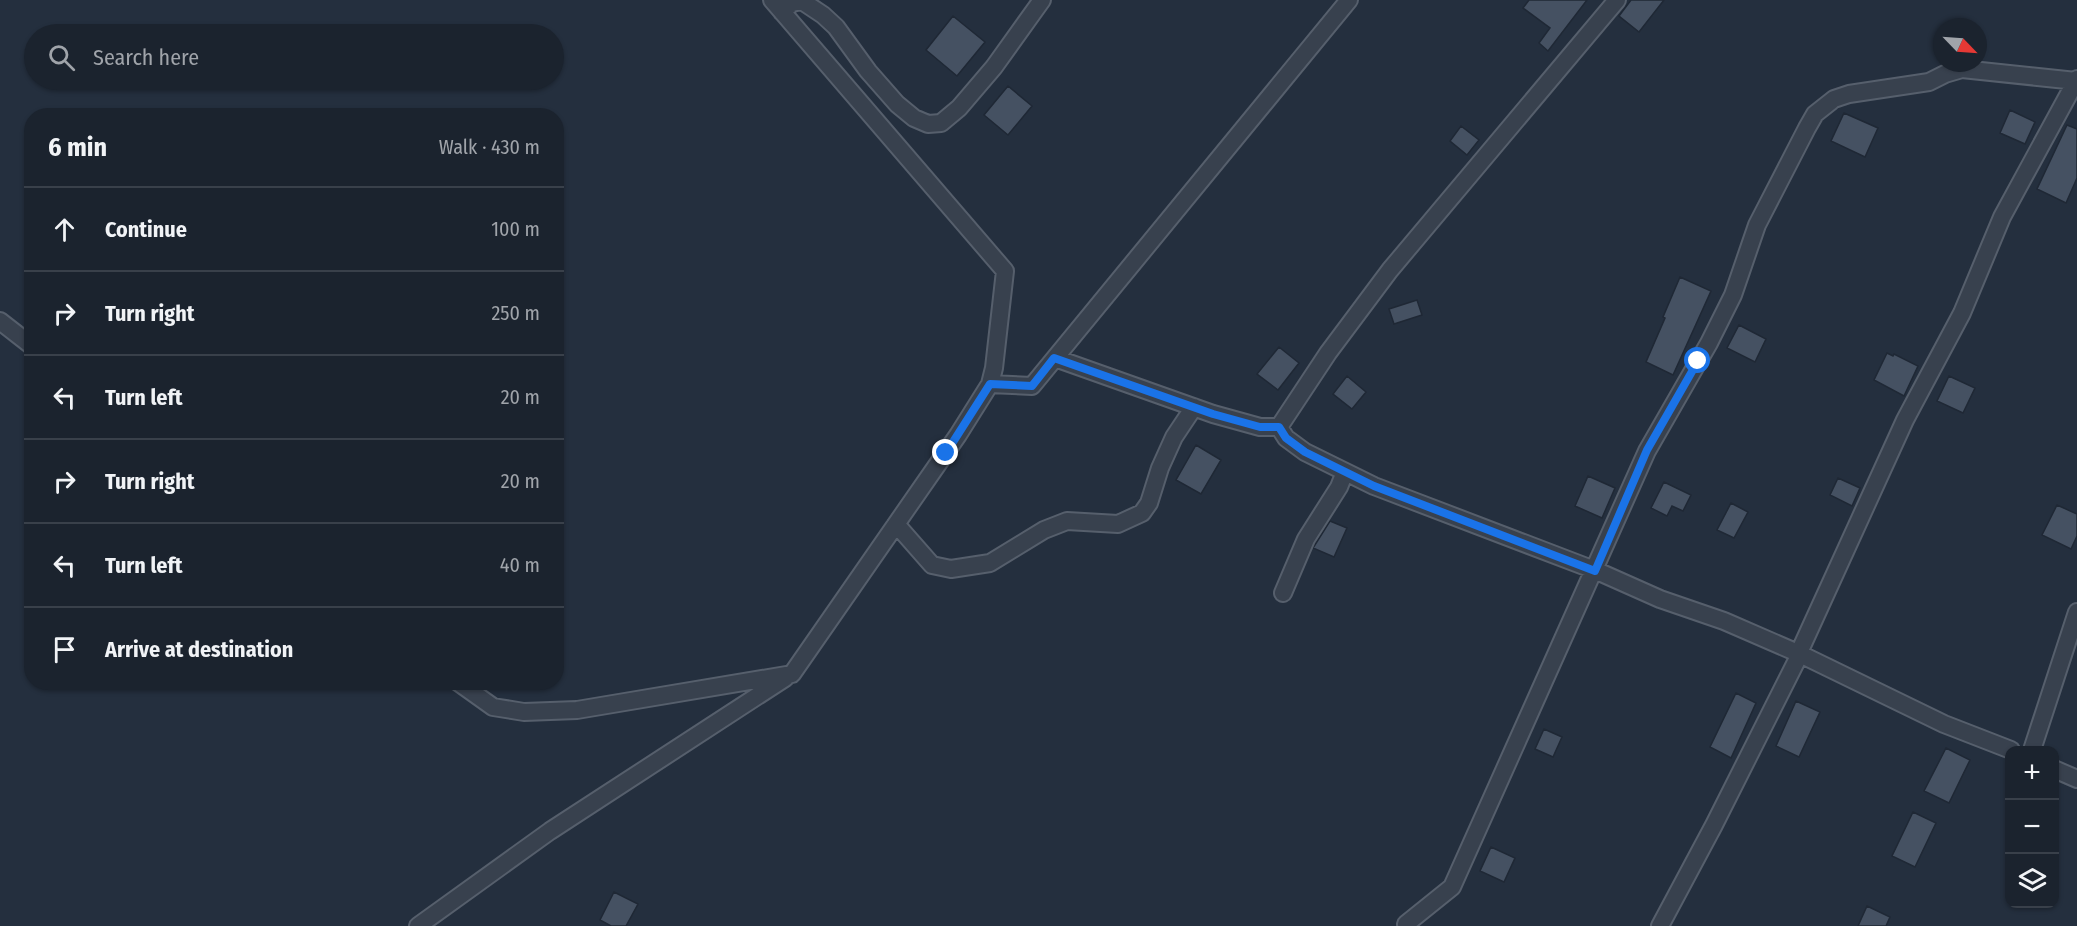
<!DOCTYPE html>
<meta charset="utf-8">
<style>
:root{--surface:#1b232e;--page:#282f3a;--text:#f1f3f6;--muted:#a0a4aa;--line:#39404a}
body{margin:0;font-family:"Fira Sans Condensed",sans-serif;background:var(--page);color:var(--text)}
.controls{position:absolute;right:18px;bottom:18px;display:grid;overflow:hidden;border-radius:12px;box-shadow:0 2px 4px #0004}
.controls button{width:54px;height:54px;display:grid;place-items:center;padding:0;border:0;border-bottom:2px solid var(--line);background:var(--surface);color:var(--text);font:30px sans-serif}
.compass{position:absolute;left:1933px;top:18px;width:54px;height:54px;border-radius:50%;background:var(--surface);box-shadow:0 2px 4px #0004;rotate:115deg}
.stop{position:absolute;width:18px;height:18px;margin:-14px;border:4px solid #1a73e8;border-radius:50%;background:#fff}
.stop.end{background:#1a73e8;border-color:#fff;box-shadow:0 2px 6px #0008}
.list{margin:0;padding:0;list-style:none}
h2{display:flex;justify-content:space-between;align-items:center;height:78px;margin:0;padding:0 24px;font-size:26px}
h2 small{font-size:20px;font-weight:400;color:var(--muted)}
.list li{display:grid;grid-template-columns:39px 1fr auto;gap:18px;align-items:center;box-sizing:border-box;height:84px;padding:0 24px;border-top:2px solid var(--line)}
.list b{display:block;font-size:22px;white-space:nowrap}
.list em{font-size:20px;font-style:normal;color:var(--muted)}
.icon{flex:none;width:33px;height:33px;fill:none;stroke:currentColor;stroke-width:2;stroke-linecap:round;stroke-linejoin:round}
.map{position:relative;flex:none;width:2077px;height:926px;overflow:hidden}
.search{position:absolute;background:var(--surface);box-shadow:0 2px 4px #0004;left:24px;top:24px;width:540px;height:66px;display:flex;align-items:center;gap:15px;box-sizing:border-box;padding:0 21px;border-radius:33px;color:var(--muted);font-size:22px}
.panel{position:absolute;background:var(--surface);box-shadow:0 2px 4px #0004;left:24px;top:108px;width:540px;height:582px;border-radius:24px}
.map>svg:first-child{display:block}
.building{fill:#455162;stroke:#1f2835;stroke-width:1.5}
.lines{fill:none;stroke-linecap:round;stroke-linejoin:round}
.minor-casing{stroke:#565f6c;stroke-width:20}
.minor{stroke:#38414e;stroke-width:16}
.route{stroke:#1a73e8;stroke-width:8}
</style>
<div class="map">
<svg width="2077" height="926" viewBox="0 0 2077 926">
<rect width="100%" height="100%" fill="#242f3e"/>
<!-- building -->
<path class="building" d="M 1529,0 L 1587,0 L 1548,51 L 1539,43 L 1550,28 L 1523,8 Z
M 1631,0 L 1664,0 L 1639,32 L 1619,16 Z
M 953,16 L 985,42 L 957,76 L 926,50 Z
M 1008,86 L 1032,106 L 1008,135 L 984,115 Z
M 2010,110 L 2035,122 L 2025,144 L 2000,133 Z
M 1844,113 L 1878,128 L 1865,157 L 1831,141 Z
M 2067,125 L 2077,129 L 2077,178 L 2066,203 L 2037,189 Z
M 1461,126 L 1479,140 L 1467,155 L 1450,141 Z
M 1680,277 L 1711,291 L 1673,375 L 1646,362 L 1665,318 L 1663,317 Z
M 1417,300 L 1422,315 L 1394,324 L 1389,309 Z
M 1739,325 L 1766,339 L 1755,362 L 1727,348 Z
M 1279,347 L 1299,363 L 1278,390 L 1257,374 Z
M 1887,353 L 1893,356 L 1894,354 L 1918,366 L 1904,396 L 1874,380 Z
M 1347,376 L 1366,392 L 1352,409 L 1333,394 Z
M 1949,376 L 1975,388 L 1963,413 L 1937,401 Z
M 1196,445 L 1221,460 L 1201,494 L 1176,480 Z
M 1588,476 L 1615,488 L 1602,518 L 1575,506 Z
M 1838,478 L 1860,488 L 1852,506 L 1830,495 Z
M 1664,482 L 1691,495 L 1683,511 L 1672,506 L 1667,516 L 1651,508 Z
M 1731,503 L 1748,512 L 1734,538 L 1717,530 Z
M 2057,505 L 2077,514 L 2077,536 L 2071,549 L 2042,535 Z
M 1330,521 L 1347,528 L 1334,557 L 1313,548 Z
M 1736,693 L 1756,703 L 1731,758 L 1710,747 Z
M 1796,701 L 1820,712 L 1799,757 L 1776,746 Z
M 1544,729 L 1562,737 L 1553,757 L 1535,749 Z
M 1946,748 L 1970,760 L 1949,803 L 1924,791 Z
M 1913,812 L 1936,823 L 1915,867 L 1892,856 Z
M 1491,847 L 1515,858 L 1504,882 L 1480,871 Z
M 614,892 L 638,904 L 626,926 L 611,926 L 600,920 Z
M 1867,906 L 1890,917 L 1886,926 L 1858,926 Z"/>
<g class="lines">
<!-- minor casing -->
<g class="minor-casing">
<path id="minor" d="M 782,12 L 792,3 L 802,1 L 823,15 L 836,27 L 868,71 L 897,104 L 914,118 L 928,124 L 941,123 L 959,108 L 994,67 L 1042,0
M 0,321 L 32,346
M 1055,358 L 1213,414 L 1260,427 L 1279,427 L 1286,438 L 1305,452 L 1374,486 L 1597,571 L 1660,599 L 1724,621 L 1800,654 L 1944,724 L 2011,750
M 990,384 L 1032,386 L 1349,0
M 1279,427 L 1328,353 L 1390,270 L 1617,0
M 896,524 L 932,565 L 951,569 L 990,563 L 1044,530 L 1067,521 L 1118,524 L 1142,513 L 1149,503 L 1160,468 L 1174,437 L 1194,407
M 1283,593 L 1306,539 L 1339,487 L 1345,472
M 1797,657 L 1905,420 L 1962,313 L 2002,217 L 2077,79
M 458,682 L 493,707 L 524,712 L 577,710 L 792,674 L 958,435 L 990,384 L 994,368 L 1005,271 L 772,0
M 2032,750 L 2077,612
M 2054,769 L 2077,779
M 1406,924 L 1452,887 L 1647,451 L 1709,343 L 1733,295 L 1757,225 L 1807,128 L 1815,114 L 1834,99 L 1849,94 L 1929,82 L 1945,74 L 1962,69 L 2076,81
M 418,926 L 550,831 L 785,678
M 1660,926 L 1714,825 L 1800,654"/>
</g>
<!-- minor -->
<use href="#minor" class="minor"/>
</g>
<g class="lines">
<!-- route -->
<path class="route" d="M 946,453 L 990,384 L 1032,386 L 1054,358 L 1213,414 L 1260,427 L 1279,427 L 1286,438 L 1305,452 L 1374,486 L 1595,571 L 1647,450 L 1698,361"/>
</g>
</svg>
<div class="controls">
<button>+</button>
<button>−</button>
<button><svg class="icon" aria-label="layers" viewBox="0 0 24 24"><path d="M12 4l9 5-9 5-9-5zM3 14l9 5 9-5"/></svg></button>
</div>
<svg class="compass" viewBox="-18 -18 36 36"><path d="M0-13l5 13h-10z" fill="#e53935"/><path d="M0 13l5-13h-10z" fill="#a0a4aa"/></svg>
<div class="stop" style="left:1698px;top:361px"></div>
<div class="stop end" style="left:946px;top:453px"></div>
<div class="search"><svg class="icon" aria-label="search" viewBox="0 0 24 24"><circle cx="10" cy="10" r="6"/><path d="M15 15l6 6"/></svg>Search here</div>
<section class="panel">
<h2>6 min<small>Walk · 430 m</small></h2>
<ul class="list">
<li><svg class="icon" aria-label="ahead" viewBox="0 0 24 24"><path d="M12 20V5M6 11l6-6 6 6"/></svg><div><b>Continue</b></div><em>100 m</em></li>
<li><svg class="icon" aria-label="right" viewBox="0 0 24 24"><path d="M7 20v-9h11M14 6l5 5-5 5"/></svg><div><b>Turn right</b></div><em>250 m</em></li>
<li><svg class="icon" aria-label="left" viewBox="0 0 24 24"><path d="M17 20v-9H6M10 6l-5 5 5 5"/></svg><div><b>Turn left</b></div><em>20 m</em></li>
<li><svg class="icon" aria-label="right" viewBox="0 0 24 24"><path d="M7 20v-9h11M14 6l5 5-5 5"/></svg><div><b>Turn right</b></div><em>20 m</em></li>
<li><svg class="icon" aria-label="left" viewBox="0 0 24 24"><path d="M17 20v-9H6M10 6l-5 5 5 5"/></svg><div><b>Turn left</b></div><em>40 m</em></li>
<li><svg class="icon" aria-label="arrive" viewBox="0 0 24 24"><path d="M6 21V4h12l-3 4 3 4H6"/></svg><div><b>Arrive at destination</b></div></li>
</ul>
</section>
</div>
